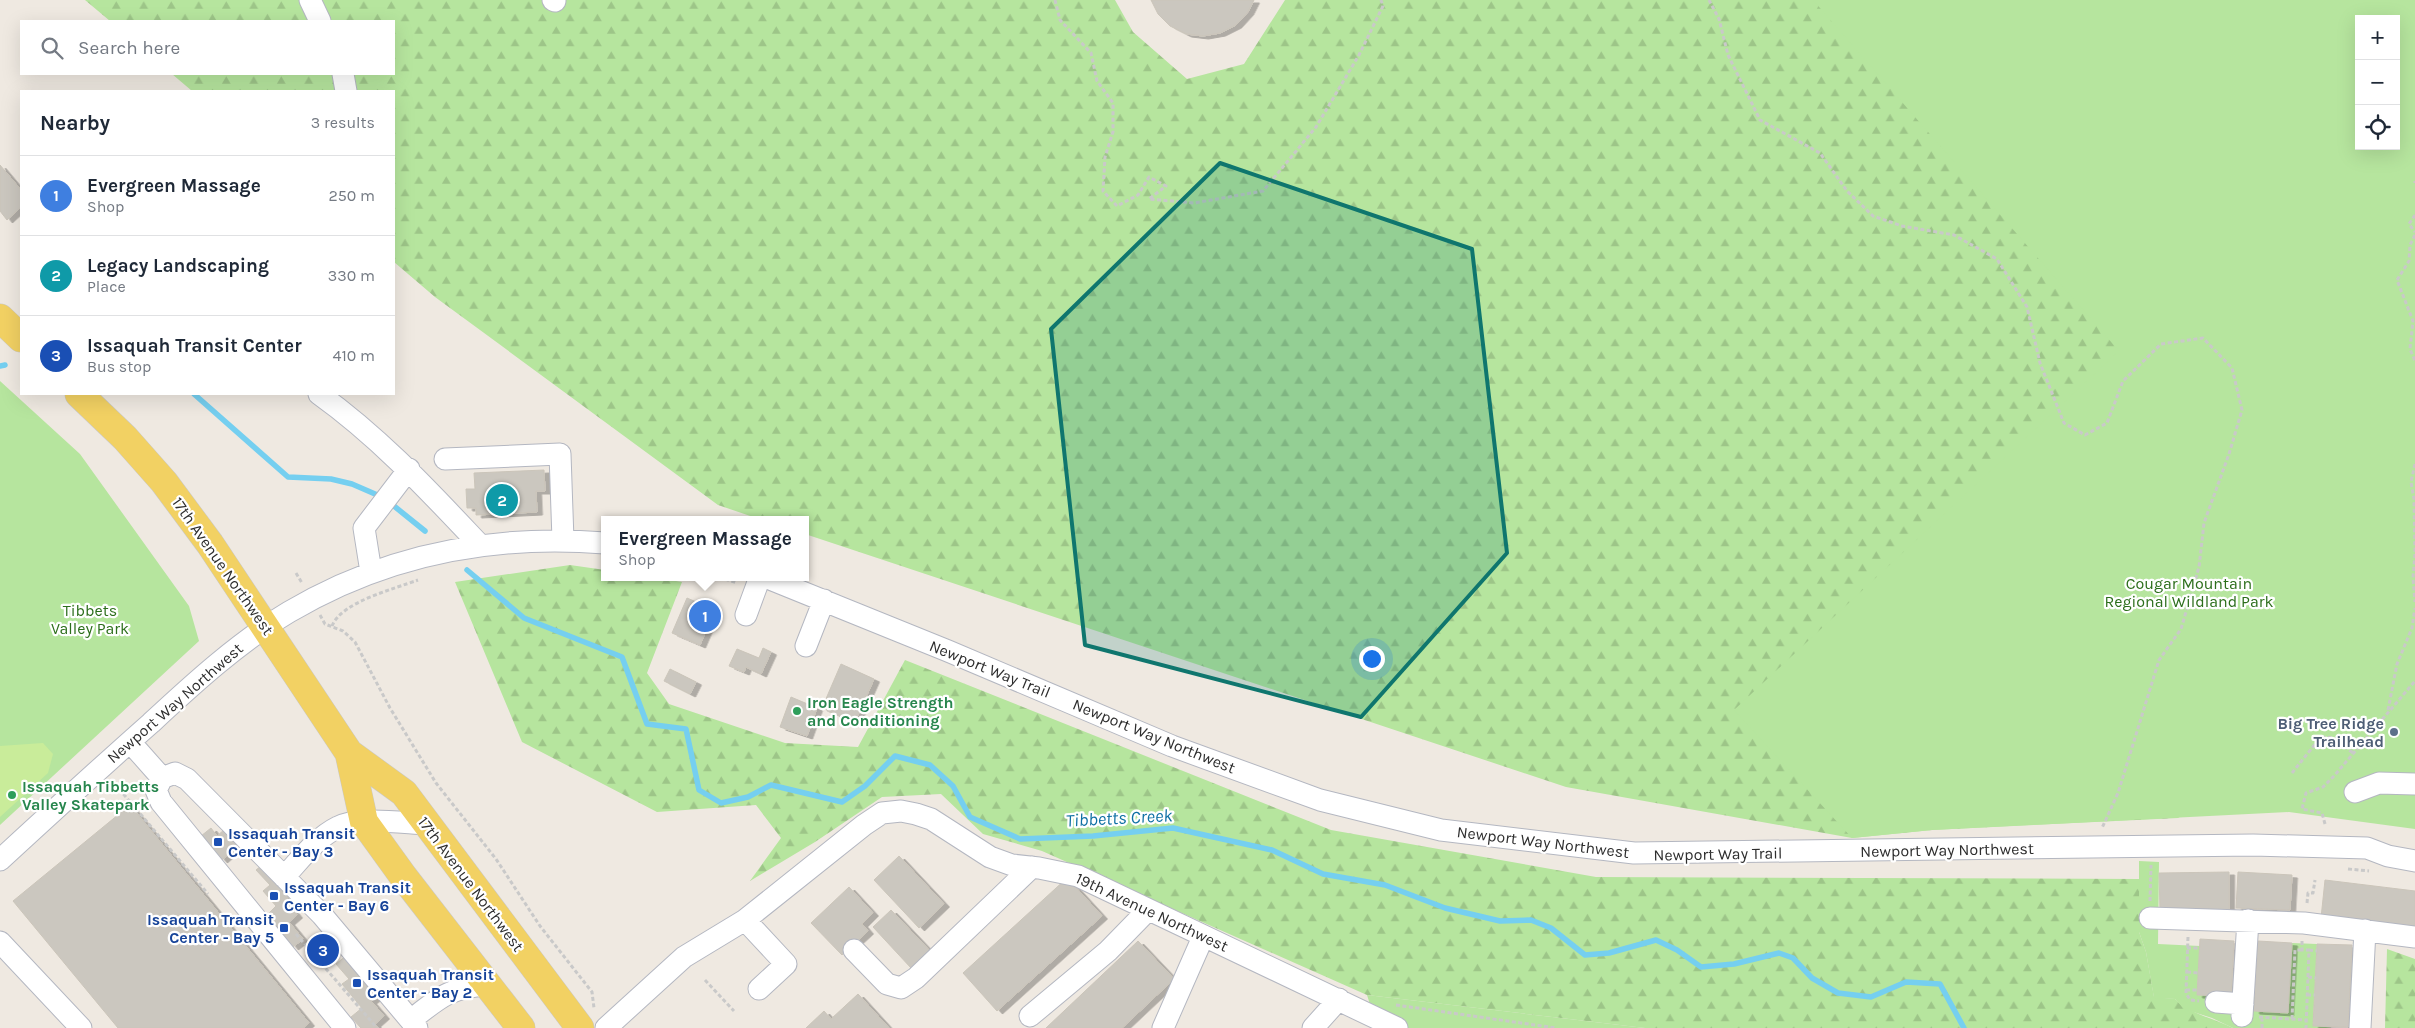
<!DOCTYPE html>
<meta charset="utf-8">
<style>
:root{--surface:#fff;--page:#f2f2f3;--text:#1f2937;--muted:#747a83;--line:#e0e1e3;--accent:#4264fb}
body{margin:0;font-family:Karla,sans-serif;background:var(--page);color:var(--text)}
.controls{position:absolute;right:15px;top:15px;display:grid;overflow:hidden;border-radius:0px;box-shadow:0 5px 20px #0002}
.controls button{width:45px;height:45px;display:grid;place-items:center;padding:0;border:0;border-bottom:1px solid var(--line);background:var(--surface);color:var(--text);font:25px sans-serif}
.you{position:absolute;left:1371px;top:658px;width:18px;height:18px;margin:-12px;border:4px solid #fff;border-radius:50%;background:#1a73e8;box-shadow:0 0 0 8px #1a73e833}
.badge{display:grid;place-items:center;width:32px;height:32px;border-radius:50%;background:var(--accent);color:#fff;font-size:16px;font-weight:700}
.pin{position:absolute;translate:-50% -50%;border:2px solid #fff;box-shadow:0 1px 5px #0006}
.popup{position:absolute;left:601px;top:516px;width:208px;height:65px;box-sizing:border-box;display:grid;place-content:center;border-radius:0px;background:var(--surface);filter:drop-shadow(0 1px 4px #0005);font-size:16px;white-space:nowrap;color:var(--muted)}
.popup b{font-size:19px;color:var(--text)}
.popup::after{content:'';position:absolute;left:50%;top:100%;margin-left:-10px;border:10px solid transparent;border-top-color:var(--surface)}
.list{margin:0;padding:0;list-style:none}
h2{display:flex;justify-content:space-between;align-items:center;height:65px;margin:0;padding:0 20px;font-size:21px}
h2 small{font-size:16px;font-weight:400;color:var(--muted)}
.list li{display:grid;grid-template-columns:32px 1fr auto;gap:15px;align-items:center;box-sizing:border-box;height:80px;padding:0 20px;border-top:1px solid var(--line)}
.list b{display:block;font-size:19px;white-space:nowrap}
.list p{margin:0;font-size:16px;white-space:nowrap;color:var(--muted)}
.list em{font-size:16px;font-style:normal;color:var(--muted)}
.icon{flex:none;width:28px;height:28px;fill:none;stroke:currentColor;stroke-width:2;stroke-linecap:round;stroke-linejoin:round}
.map{position:relative;flex:none;width:2415px;height:1028px;overflow:hidden}
.search{position:absolute;background:var(--surface);box-shadow:0 5px 20px #0002;left:20px;top:20px;width:375px;height:55px;display:flex;align-items:center;gap:12px;box-sizing:border-box;padding:0 18px;border-radius:0px;color:var(--muted);font-size:19px}
.panel{position:absolute;background:var(--surface);box-shadow:0 5px 20px #0002;left:20px;top:90px;width:375px;height:305px;border-radius:0px}
.map>svg:first-child{display:block}
.forest{fill:url(#forest-firs);fill-rule:evenodd}
.park{fill:#b6e59e;fill-rule:evenodd}
.pitch{fill:#c9ec9a}
.lines{fill:none;stroke-linecap:round;stroke-linejoin:round}
.stream{stroke:#75cff0;stroke-width:5.5}
.building{fill:#cbc7bf;stroke:#cbc5ba;filter:url(#shadow)}
.minor-casing{stroke:#b4b7c1;stroke-width:23}
.major-casing{stroke:#c9c9c9;stroke-width:29}
.path{stroke:#c9c9c9;stroke-width:3;stroke-dasharray:4 2.5;stroke-linecap:butt}
.minor{stroke:#fff;stroke-width:21}
.major{stroke:#f2d163;stroke-width:28}
.marked{fill:#0f766e;fill-opacity:0.2;stroke:#0f766e;stroke-width:4;stroke-linejoin:round}
.leisure-dot{fill:#2e9e5b;stroke:#fff;stroke-width:2}
.service-dot{fill:#5c6f8a;stroke:#fff;stroke-width:2}
.transit-dot{fill:#1a4fb4;stroke:#fff;stroke-width:2}
.labels{text-anchor:middle;dominant-baseline:central;stroke-width:4.5;stroke-linejoin:round;paint-order:stroke}
.street-label{font-size:16px;fill:#2e2e2e;stroke:#fff}
.park-label{font-size:16px;fill:#2c6e1b;stroke:#fff}
.leisure-label{font-size:16px;font-weight:bold;fill:#27864d;stroke:#fff;text-anchor:start}
.service-label{font-size:16px;font-weight:bold;fill:#4e5e75;stroke:#fff;text-anchor:end}
.transit-label{font-size:16px;font-weight:bold;fill:#164399;stroke:#fff;text-anchor:start}
.water-label{font-size:18px;font-style:italic;fill:#0d6fa3;stroke:#fff}
</style>
<div class="map">
<svg width="2415" height="1028" viewBox="0 0 2415 1028">
<defs>
<pattern id="forest-firs" width="22" height="20" patternUnits="userSpaceOnUse" patternTransform="scale(1.25)"><rect width="22" height="20" fill="#b6e59e"/><path d="M5 1l3.5 6h-7zM16 11l3.5 6h-7z" fill="#9dc588"/></pattern>
<filter id="shadow"><feDropShadow dx="5.5" dy="3" stdDeviation="0" flood-color="#0004"/></filter>
</defs>
<rect width="100%" height="100%" fill="#efe9e1"/>
<!-- forest -->
<path class="forest" d="M 85,0 L 1115,0 L 1133,32 L 1187,79 L 1244,64 L 1285,0 L 2415,0 L 2415,677 L 2178,818 L 1932,830 L 1852,838 L 1566,787 L 805,534 L 805,520 L 762,520 L 718,505 L 435,297 L 394,262 L 394,91 L 192,91 L 172,74 L 394,74 L 394,21 L 110,21 ZM 2359,19 L 2396,19 L 2396,146 L 2359,146 Z
M 570,565 L 605,570 L 605,577 L 652,577 L 682,582 L 647,673 L 669,704 L 785,743 L 858,747 L 905,660 L 1331,830 L 1596,877 L 2139,879 L 2139,932 L 2146,952 L 2154,997 L 2175,999 C 2189,1014 2214,1018 2233,1028 L 1645,1028 L 1367,995 L 1042,851 L 983,834 L 941,794 L 882,797 L 815,842 L 750,881 L 781,838 L 756,805 L 657,812 L 522,742 L 455,582 Z
M 2387,949 L 2415,959 L 2415,1028 L 2385,1028 Z"/>
<!-- park -->
<path class="park" d="M 1813,0 L 2415,0 L 2415,829 L 2289,812 L 1932,830 L 1852,838 L 1734,710 L 2119,351 ZM 2359,19 L 2396,19 L 2396,146 L 2359,146 Z
M 0,381 L 80,454 L 189,606 L 199,641 L 0,825 Z
M 2139,861 L 2159,862 L 2158,944 L 2200,946 L 2197,995 L 2255,997 L 2254,1011 L 2292,943 L 2317,944 L 2313,1025 L 2332,1028 L 2233,1028 L 2212,1018 L 2184,1009 L 2175,999 L 2154,998 L 2146,952 L 2139,932 Z
M 1367,995 L 1645,1028 L 1397,1028 L 1374,1017 Z"/>
<!-- pitch -->
<path class="pitch" d="M 43,743 L 53,754 L 48,773 L 0,817 L 0,746 Z"/>
<g class="lines">
<!-- stream -->
<path class="stream" d="M 0,366 L 5,365
M 194,394 L 288,477 L 331,479 L 352,484 L 382,497
M 389,502 L 425,531
M 467,570 L 524,618 L 622,657 L 647,724 L 686,729 L 699,790 L 721,803 L 748,797 L 771,785 L 842,802 L 865,786 L 895,756 L 930,765 L 953,786 L 970,817 L 1020,839 L 1093,836 L 1173,828 L 1272,850 L 1323,874 L 1385,885 L 1445,908 L 1500,921 L 1531,920 L 1551,928 L 1585,955 L 1609,953 L 1656,940 L 1677,950 L 1701,967 L 1734,964 L 1779,953 L 1793,958 L 1812,978 L 1838,993 L 1871,997 L 1906,982 L 1940,984 L 1964,1028"/>
</g>
<!-- building -->
<path class="building" d="M 1151,0 L 1254,0 L 1248,12 L 1236,25 L 1220,33 L 1203,36 L 1186,34 L 1170,26 L 1158,14 Z
M 0,165 L 21,190 L 21,207 L 7,220 L 0,211 Z
M 544,470 L 545,491 L 536,491 L 537,512 L 476,515 L 476,508 L 467,508 L 466,489 L 475,489 L 474,473 Z
M 687,598 L 715,610 L 700,645 L 672,633 Z
M 763,648 L 771,652 L 761,674 L 746,667 L 744,672 L 729,666 L 737,649 L 759,658 Z
M 841,664 L 874,679 L 855,722 L 822,708 Z
M 670,669 L 696,682 L 690,694 L 664,681 Z
M 791,697 L 817,708 L 807,736 L 780,727 Z
M 130,805 L 309,1023 L 303,1028 L 118,1028 L 13,901 Z
M 211,828 L 217,836 L 225,829 L 239,845 L 222,860 L 201,836 Z
M 899,856 L 944,904 L 919,928 L 874,880 Z
M 267,861 L 294,892 L 285,900 L 297,915 L 289,922 L 303,939 L 293,947 L 267,915 L 276,906 L 263,891 L 270,885 L 256,870 Z
M 2229,872 L 2229,910 L 2160,911 L 2159,873 Z
M 2238,872 L 2292,875 L 2290,910 L 2236,908 Z
M 1067,878 L 1102,916 L 997,1011 L 963,973 Z
M 2325,880 L 2415,891 L 2415,929 L 2321,918 Z
M 849,887 L 873,913 L 862,924 L 868,931 L 842,955 L 811,923 Z
M 891,910 L 929,950 L 911,968 L 873,927 Z
M 2200,939 L 2234,941 L 2231,996 L 2197,995 Z
M 1138,941 L 1174,979 L 1122,1028 L 1046,1028 Z
M 2258,941 L 2292,943 L 2288,1013 L 2254,1011 Z
M 2317,944 L 2352,945 L 2348,1027 L 2313,1026 Z
M 348,954 L 381,993 L 371,1001 L 384,1016 L 375,1024 L 379,1028 L 361,1028 L 351,1017 L 362,1008 L 342,984 L 349,979 L 336,964 Z
M 858,994 L 889,1028 L 806,1028 L 824,1011 L 831,1019 Z"/>
<g class="lines">
<!-- minor casing -->
<g class="minor-casing">
<path id="minor" d="M 310,0 L 320,21
M 553,0 L 555,1
M 343,74 L 346,91
M 319,394 C 379,437 428,490 479,544
M 445,459 L 560,454 L 563,540
M 371,572 L 364,528 L 409,469
M 765,577 L 948,651 L 1172,746 L 1320,800 L 1441,830 L 1634,853 L 2253,845 L 2367,848 L 2388,856 L 2415,861
M 746,615 L 760,577
M 806,646 L 824,600
M 130,742 L 162,778
M 2355,792 L 2379,783 L 2415,784
M 0,860 C 50,814 100,768 151,723 C 194,683 239,642 289,612 C 387,554 493,534 605,543
M 284,877 C 300,860 316,838 338,827 C 358,816 403,823 426,824
M 2150,918 L 2304,923 L 2415,937
M 745,920 L 786,964 L 759,989
M 0,942 L 81,1028
M 854,950 L 887,984 L 901,988 L 916,978 L 1032,867
M 2216,1002 L 2243,1004
M 1030,1016 L 1108,951 L 1147,911
M 2242,1016 L 2248,920
M 411,1020 C 439,998 450,987 487,985
M 345,1028 L 161,802 L 156,790 L 162,778 L 175,773 L 187,779 L 322,915 L 417,1028
M 606,1028 L 684,957 L 745,920 L 864,825 L 882,813 L 901,811 L 916,814 L 931,819 L 990,857 L 1012,865 L 1039,868 L 1078,876 L 1397,1028
M 1163,1028 L 1203,937
M 1313,1028 L 1339,999
M 2360,1028 L 2365,930"/>
</g>
<!-- major casing -->
<g class="major-casing">
<path id="major" d="M 0,318 L 21,338
M 79,394 L 125,438 L 164,482 L 210,544 L 349,753 L 404,793 L 580,1028
M 349,753 L 364,822 L 403,876 L 521,1028"/>
</g>
<!-- path -->
<path class="path" d="M 1055,0 L 1060,20 L 1091,53 L 1097,81 L 1113,103 L 1113,132 L 1105,157 L 1103,191 L 1117,206 L 1138,195 L 1149,177 L 1166,186 L 1149,199 L 1194,203 L 1263,191 L 1316,127 L 1359,55 L 1383,6 L 1381,0
M 1709,0 L 1719,19 L 1728,55 L 1760,120 L 1820,153 L 1847,191 L 1873,216 L 1902,226 L 1954,235 L 1997,259 L 2027,307 L 2040,363 L 2064,423 L 2085,435 L 2107,423 L 2123,381 L 2161,344 L 2203,338 L 2232,368 L 2242,410 L 2229,454 L 2204,523 L 2199,567 L 2181,629 L 2159,660 L 2118,793 L 2102,828
M 2415,181 L 2415,183
M 2415,215 L 2409,224 L 2415,232
M 2415,235 L 2410,245 L 2409,261 L 2397,280 L 2413,321 L 2410,349 L 2415,361
M 2415,464 L 2411,482 L 2414,499 L 2415,554
M 2415,554 L 2413,578 L 2415,602
M 296,573 L 302,583
M 719,577 L 737,583
M 320,615 L 325,624 L 343,631 L 355,642 L 390,708 L 436,783 L 496,859 L 540,926 L 592,992 L 594,1008
M 332,626 C 341,602 394,589 418,580
M 2388,710 L 2397,664 L 2412,628 L 2415,608
M 2292,773 L 2316,743 L 2325,737 L 2334,738 L 2353,753
M 115,784 L 208,894
M 2325,824 L 2322,813 L 2302,809 L 2306,793 L 2323,787 L 2334,776 L 2415,681
M 2348,869 L 2369,871
M 2150,901 L 2151,865
M 2307,903 L 2308,893 L 2313,893 L 2315,880
M 296,934 L 377,1028
M 2188,937 L 2186,993 L 2190,1000 L 2199,1001
M 2302,941 L 2302,950 L 2309,950 L 2306,1028
M 2187,948 L 2200,948
M 2309,950 L 2317,951
M 2187,972 L 2198,973
M 2308,977 L 2316,978
M 705,980 L 734,1011
M 2186,990 L 2197,990
M 2307,995 L 2315,995
M 1396,1005 L 1556,1028
M 2259,1017 L 2306,1020
M 2292,1019 L 2295,950 L 2302,950
M 2262,1028 L 2262,1019"/>
<!-- minor -->
<use href="#minor" class="minor"/>
<!-- major -->
<use href="#major" class="major"/>
</g>
<!-- marked area -->
<path class="marked" d="M 1220,163 L 1472,249 L 1507,553 L 1361,717 L 1085,645 L 1051,329 Z"/>
<!-- markers -->
<g class="leisure-dot">
<circle cx="797" cy="711" r="5"/>
<circle cx="12" cy="795" r="5"/>
</g>
<circle class="service-dot" cx="2394" cy="732" r="5"/>
<g class="transit-dot">
<rect x="213" y="837" width="10" height="10" rx="2.5"/>
<rect x="269" y="891" width="10" height="10" rx="2.5"/>
<rect x="279" y="923" width="10" height="10" rx="2.5"/>
<rect x="352" y="978" width="10" height="10" rx="2.5"/>
</g>
<g class="labels">
<!-- street labels -->
<g class="street-label">
<text transform="translate(223 566) rotate(55)">17th Avenue Northwest</text>
<text transform="translate(990 669) rotate(22)">Newport Way Trail</text>
<text transform="translate(175 703) rotate(-41)">Newport Way Northwest</text>
<text transform="translate(1154 736) rotate(22)">Newport Way Northwest</text>
<text transform="translate(1543 842) rotate(7)">Newport Way Northwest</text>
<text transform="translate(1947 850) rotate(-1)">Newport Way Northwest</text>
<text transform="translate(1718 854) rotate(-1)">Newport Way Trail</text>
<text transform="translate(471 884) rotate(53)">17th Avenue Northwest</text>
<text transform="translate(1152 912) rotate(25)">19th Avenue Northwest</text>
</g>
<!-- park labels -->
<g class="park-label">
<text x="2189" y="583">Cougar Mountain<tspan x="2189" dy="18">Regional Wildland Park</tspan></text>
<text x="90" y="610">Tibbets<tspan x="90" dy="18">Valley Park</tspan></text>
</g>
<!-- leisure labels -->
<g class="leisure-label">
<text x="807" y="702">Iron Eagle Strength<tspan x="807" dy="18">and Conditioning</tspan></text>
<text x="22" y="786">Issaquah Tibbetts<tspan x="22" dy="18">Valley Skatepark</tspan></text>
</g>
<!-- service labels -->
<g class="service-label">
<text x="2384" y="723">Big Tree Ridge<tspan x="2384" dy="18">Trailhead</tspan></text>
</g>
<!-- transit labels -->
<g class="transit-label">
<text x="228" y="833">Issaquah Transit<tspan x="228" dy="18">Center - Bay 3</tspan></text>
<text x="284" y="887">Issaquah Transit<tspan x="284" dy="18">Center - Bay 6</tspan></text>
<text x="274" y="919" text-anchor="end">Issaquah Transit<tspan x="274" dy="18">Center - Bay 5</tspan></text>
<text x="367" y="974">Issaquah Transit<tspan x="367" dy="18">Center - Bay 2</tspan></text>
</g>
<!-- water labels -->
<g class="water-label">
<text transform="translate(1119 818) rotate(-3)">Tibbetts Creek</text>
</g>
</g>
</svg>
<div class="controls">
<button>+</button>
<button>−</button>
<button><svg class="icon" aria-label="locate" viewBox="0 0 24 24"><circle cx="12" cy="12" r="6"/><path d="M12 2v4M12 18v4M2 12h4M18 12h4"/></svg></button>
</div>
<div class="you"></div>
<div class="pin badge" style="left:705px;top:616px;background:#3f7fe0">1</div>
<div class="popup"><b>Evergreen Massage</b>Shop</div>
<div class="pin badge" style="left:502px;top:500px;background:#0f9aa8">2</div>
<div class="pin badge" style="left:323px;top:950px;background:#1a4fb4">3</div>
<div class="search"><svg class="icon" aria-label="search" viewBox="0 0 24 24"><circle cx="10" cy="10" r="6"/><path d="M15 15l6 6"/></svg>Search here</div>
<section class="panel">
<h2>Nearby<small>3 results</small></h2>
<ul class="list">
<li><span class="badge" style="background:#3f7fe0">1</span><div><b>Evergreen Massage</b><p>Shop</p></div><em>250 m</em></li>
<li><span class="badge" style="background:#0f9aa8">2</span><div><b>Legacy Landscaping</b><p>Place</p></div><em>330 m</em></li>
<li><span class="badge" style="background:#1a4fb4">3</span><div><b>Issaquah Transit Center</b><p>Bus stop</p></div><em>410 m</em></li>
</ul>
</section>
</div>
